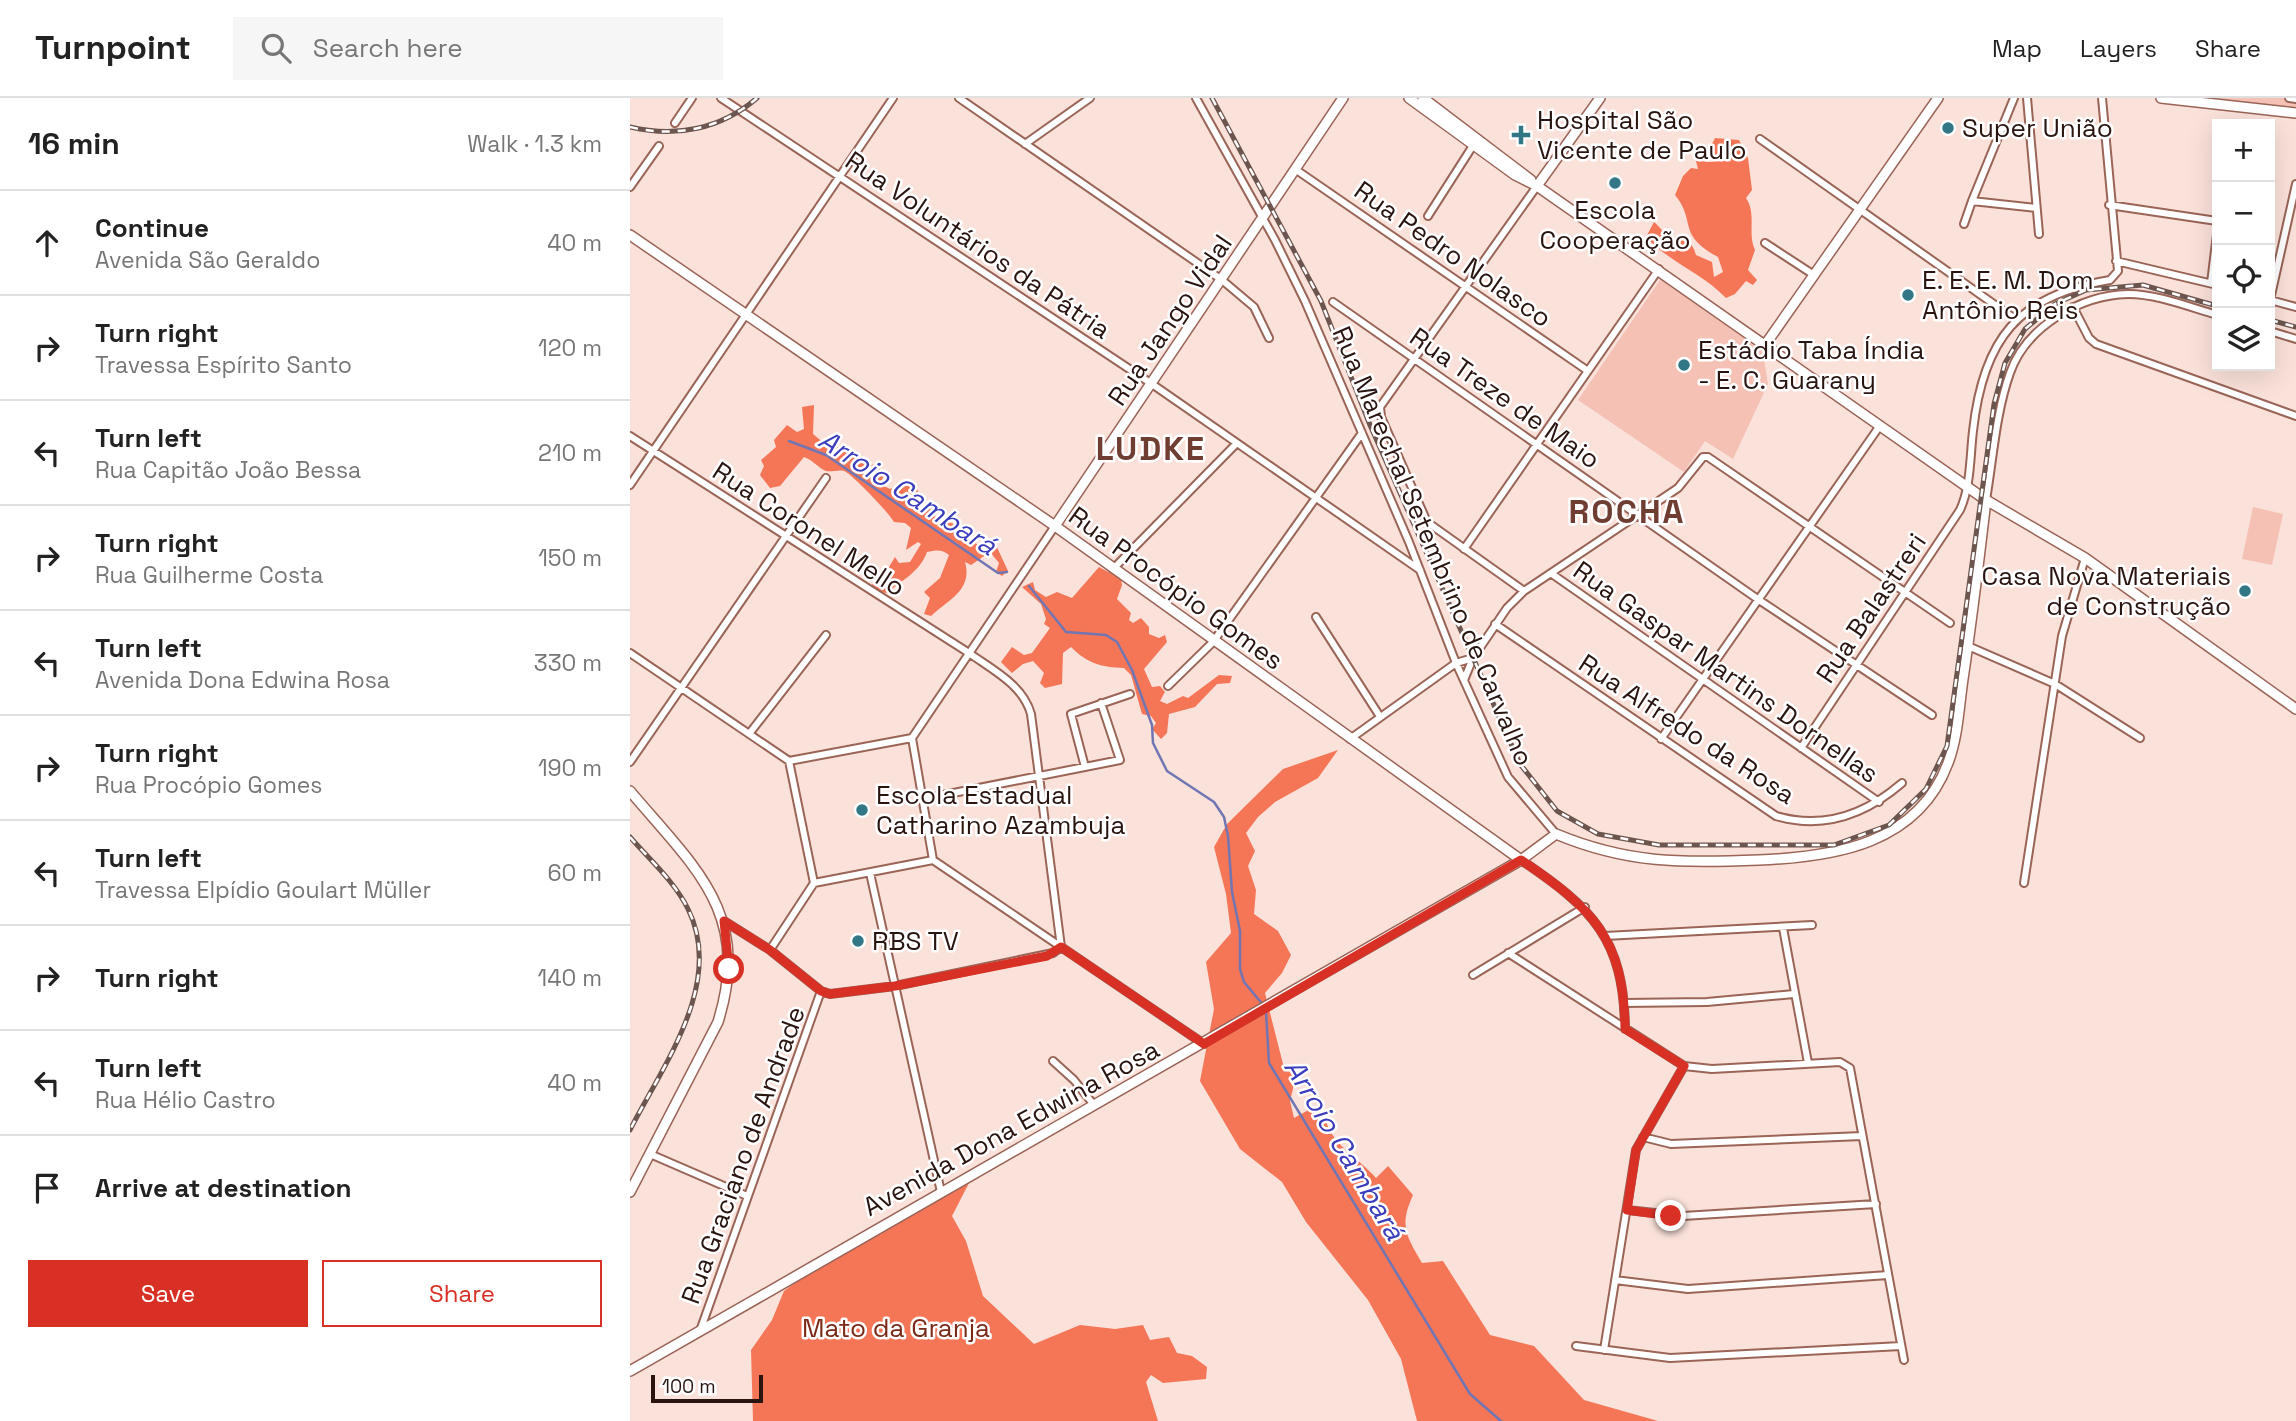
<!DOCTYPE html>
<meta charset="utf-8">
<style>
:root{--surface:#fff;--page:#f6f6f6;--text:#222;--muted:#767676;--line:#e0e0e0;--accent:#d93025}
body{margin:0;font-family:"Space Grotesk",sans-serif;background:var(--page);color:var(--text)}
.controls{position:absolute;right:21px;top:21px;display:grid;overflow:hidden;border-radius:0px;box-shadow:0 7px 28px #0002}
.controls button{width:63px;height:63px;display:grid;place-items:center;padding:0;border:0;border-bottom:2px solid var(--line);background:var(--surface);color:var(--text);font:35px sans-serif}
.scale{position:absolute;left:21px;bottom:18px;width:112px;box-sizing:border-box;padding-left:7px;border:4px solid #2a140f;border-top:0;font-size:19px;line-height:24px;white-space:nowrap;color:#2a140f;-webkit-text-stroke:5px #fff;paint-order:stroke}
.stop{position:absolute;width:21px;height:21px;margin:-16px;border:5px solid #d93025;border-radius:50%;background:#fff}
.stop.end{background:#d93025;border-color:#fff;box-shadow:0 2px 7px #0008}
.list{margin:0;padding:0;list-style:none}
h2{display:flex;justify-content:space-between;align-items:center;height:91px;margin:0;padding:0 28px;font-size:30px}
h2 small{font-size:23px;font-weight:400;color:var(--muted)}
.list li{display:grid;grid-template-columns:46px 1fr auto;gap:21px;align-items:center;box-sizing:border-box;height:105px;padding:0 28px;border-top:2px solid var(--line)}
.list b{display:block;font-size:26px;white-space:nowrap}
.list p{margin:0;font-size:23px;white-space:nowrap;color:var(--muted)}
.list em{font-size:23px;font-style:normal;color:var(--muted)}
.actions{display:flex;gap:14px;padding:21px 28px}
.actions a{flex:1;padding:16px 0;border:2px solid var(--accent);border-radius:0px;text-align:center;font-size:24px;color:var(--accent)}
.actions .main{background:var(--accent);color:#fff}
.icon{flex:none;width:38px;height:38px;fill:none;stroke:currentColor;stroke-width:2;stroke-linecap:round;stroke-linejoin:round}
.map{position:relative;flex:none;width:1666px;height:1323px;overflow:hidden}
header{display:flex;align-items:center;gap:42px;box-sizing:border-box;height:98px;padding:0 35px;background:var(--surface);border-bottom:2px solid var(--line)}
header strong{font-size:33px}
nav{display:flex;gap:38px;margin-inline-start:auto;font-size:24px}
.search{width:490px;height:63px;background:var(--page);display:flex;align-items:center;gap:18px;box-sizing:border-box;padding:0 24px;border-radius:0px;color:var(--muted);font-size:26px}
main{display:flex}
aside{flex:1;background:var(--surface)}
.map>svg:first-child{display:block}
.green{fill:#f4c1b4}
.forest{fill:#f57557}
.lines{fill:none;stroke-linecap:round;stroke-linejoin:round}
.stream{stroke:#7176b3;stroke-width:2.5}
.street-casing{stroke:#9a6457;stroke-width:10}
.secondary-casing{stroke:#9a6457;stroke-width:12}
.street{stroke:#fff;stroke-width:6}
.secondary{stroke:#fff;stroke-width:9}
.rail-casing{stroke:#6c554f;stroke-width:5}
.rail{stroke:#fff;stroke-width:2.5;stroke-dasharray:8;stroke-linecap:butt}
.route{stroke:#d93025;stroke-width:9}
.poi-dot{fill:#327786;stroke:#fff;stroke-width:2.5}
.labels{text-anchor:middle;dominant-baseline:central;stroke-width:5;stroke-linejoin:round;paint-order:stroke}
.poi-label{font-size:26px;fill:#2a140f;stroke:#fff;text-anchor:start}
.street-label{font-size:26px;fill:#2a140f;stroke:#fff}
.park-label{font-size:26px;fill:#7a2a17;stroke:#fff}
.water-label{font-size:28px;font-style:italic;fill:#3b3dbc;stroke:#fff}
.district-label{font-size:33px;font-weight:bold;letter-spacing:2px;fill:#6f3d31;stroke:#fff}
</style>
<header>
<strong>Turnpoint</strong>
<div class="search"><svg class="icon" aria-label="search" viewBox="0 0 24 24"><circle cx="10" cy="10" r="6"/><path d="M15 15l6 6"/></svg>Search here</div>
<nav><a>Map</a><a>Layers</a><a>Share</a></nav>
</header>
<main>
<aside>
<h2>16 min<small>Walk · 1.3 km</small></h2>
<ul class="list">
<li><svg class="icon" aria-label="ahead" viewBox="0 0 24 24"><path d="M12 20V5M6 11l6-6 6 6"/></svg><div><b>Continue</b><p>Avenida São Geraldo</p></div><em>40 m</em></li>
<li><svg class="icon" aria-label="right" viewBox="0 0 24 24"><path d="M7 20v-9h11M14 6l5 5-5 5"/></svg><div><b>Turn right</b><p>Travessa Espírito Santo</p></div><em>120 m</em></li>
<li><svg class="icon" aria-label="left" viewBox="0 0 24 24"><path d="M17 20v-9H6M10 6l-5 5 5 5"/></svg><div><b>Turn left</b><p>Rua Capitão João Bessa</p></div><em>210 m</em></li>
<li><svg class="icon" aria-label="right" viewBox="0 0 24 24"><path d="M7 20v-9h11M14 6l5 5-5 5"/></svg><div><b>Turn right</b><p>Rua Guilherme Costa</p></div><em>150 m</em></li>
<li><svg class="icon" aria-label="left" viewBox="0 0 24 24"><path d="M17 20v-9H6M10 6l-5 5 5 5"/></svg><div><b>Turn left</b><p>Avenida Dona Edwina Rosa</p></div><em>330 m</em></li>
<li><svg class="icon" aria-label="right" viewBox="0 0 24 24"><path d="M7 20v-9h11M14 6l5 5-5 5"/></svg><div><b>Turn right</b><p>Rua Procópio Gomes</p></div><em>190 m</em></li>
<li><svg class="icon" aria-label="left" viewBox="0 0 24 24"><path d="M17 20v-9H6M10 6l-5 5 5 5"/></svg><div><b>Turn left</b><p>Travessa Elpídio Goulart Müller</p></div><em>60 m</em></li>
<li><svg class="icon" aria-label="right" viewBox="0 0 24 24"><path d="M7 20v-9h11M14 6l5 5-5 5"/></svg><div><b>Turn right</b></div><em>140 m</em></li>
<li><svg class="icon" aria-label="left" viewBox="0 0 24 24"><path d="M17 20v-9H6M10 6l-5 5 5 5"/></svg><div><b>Turn left</b><p>Rua Hélio Castro</p></div><em>40 m</em></li>
<li><svg class="icon" aria-label="arrive" viewBox="0 0 24 24"><path d="M6 21V4h12l-3 4 3 4H6"/></svg><div><b>Arrive at destination</b></div></li>
</ul>
<div class="actions"><a class="main">Save</a><a>Share</a></div>
</aside>
<div class="map">
<svg width="1666" height="1323" viewBox="0 0 1666 1323">
<rect width="100%" height="100%" fill="#fae1da"/>
<!-- green -->
<path class="green" d="M 1570,0 L 1653,0 L 1666,3 L 1666,12 Z
M 1032,179 L 1132,249 L 1138,286 L 1103,361 L 1075,343 L 1054,374 L 948,302 Z
M 1623,409 L 1653,416 L 1642,467 L 1612,461 Z"/>
<!-- forest -->
<path class="forest" d="M 1085,40 L 1109,42 L 1118,60 L 1122,92 L 1116,100 C 1127,116 1117,135 1125,152 L 1118,172 L 1127,182 L 1123,187 L 1116,183 L 1105,196 L 1096,200 C 1072,175 1039,164 1016,139 L 1024,124 C 1028,127 1032,133 1036,136 C 1049,146 1061,137 1066,157 L 1082,164 L 1084,179 L 1093,174 L 1088,159 C 1046,136 1067,124 1045,97 L 1053,78 L 1061,70 L 1068,71 L 1066,63 L 1082,64 L 1087,61 L 1085,56 L 1078,54 Z
M 184,307 L 183,336 L 195,346 L 226,354 L 231,364 L 237,368 L 246,366 L 254,377 L 250,386 L 260,391 L 273,386 L 287,391 C 291,403 300,406 304,418 L 331,429 L 337,441 L 349,447 L 357,442 L 365,445 L 378,473 L 372,478 L 366,474 L 369,465 L 360,454 L 341,467 L 335,464 C 343,492 318,502 301,518 L 294,516 L 300,500 L 294,494 L 310,480 L 319,457 C 312,451 306,452 297,454 C 290,474 272,482 257,495 L 249,494 L 242,487 L 247,480 L 253,479 L 265,459 L 269,465 L 280,464 L 291,446 L 288,444 L 276,452 L 281,430 L 275,425 L 264,424 C 260,416 221,375 214,373 C 207,371 198,376 192,371 C 186,367 182,362 174,359 L 150,388 L 140,390 L 130,377 L 134,368 L 131,362 L 146,349 L 144,342 L 157,327 L 167,334 L 174,331 L 172,309 Z
M 469,469 L 491,481 L 492,487 L 487,501 L 501,515 L 499,522 L 503,525 L 511,520 L 519,529 L 519,536 L 529,540 L 535,537 L 537,544 L 514,571 L 522,589 L 530,588 L 535,594 L 530,603 L 537,606 L 553,598 L 558,600 L 589,577 L 602,578 L 600,585 L 587,586 L 565,609 L 539,616 L 537,635 L 531,641 L 522,631 L 526,625 L 521,618 L 512,616 L 501,577 L 494,570 C 471,569 458,566 441,549 L 433,555 L 432,586 L 415,590 L 410,585 L 414,575 L 403,563 L 393,566 L 382,575 L 371,564 L 382,549 L 394,557 L 402,555 L 420,530 L 414,526 L 416,521 L 411,506 L 392,489 L 403,484 L 405,492 L 416,499 L 427,494 L 442,500 Z
M 708,652 L 688,680 L 645,704 L 628,719 L 616,735 L 625,753 L 618,768 L 626,792 L 624,816 L 648,833 L 661,857 L 652,875 L 635,895 L 653,966 L 667,974 L 660,1003 L 664,1020 L 682,1010 L 694,1016 C 700,1047 726,1057 746,1080 L 758,1068 L 783,1097 C 769,1128 776,1137 792,1165 L 813,1163 L 860,1237 L 904,1248 L 954,1302 L 1028,1323 L 787,1323 L 771,1261 L 738,1202 L 676,1124 L 652,1084 L 610,1051 L 570,983 L 584,911 L 576,864 L 601,835 L 596,796 L 584,749 L 597,726 L 653,671 Z
M 340,1083 L 322,1118 L 336,1143 L 353,1198 L 404,1246 L 450,1227 L 485,1231 L 513,1227 L 520,1242 L 539,1239 L 547,1255 L 562,1258 L 577,1269 L 576,1281 L 533,1285 L 521,1277 L 516,1284 L 528,1323 L 123,1323 L 121,1252 L 142,1222 L 154,1193 L 213,1150 L 249,1137 Z"/>
<g class="lines">
<!-- stream -->
<path class="stream" d="M 159,343 L 196,357 L 368,475 L 377,474
M 399,488 L 436,534 L 476,537 L 487,544 L 502,572 L 522,627 L 523,645 L 537,673 L 584,704 L 594,719 L 598,738 L 602,794 L 610,833 L 610,871 L 614,884 L 634,908
M 636,914 L 639,965 L 840,1296 L 871,1323"/>
<!-- street casing -->
<g class="street-casing">
<path id="street" d="M 91,0 L 522,286 L 790,472
M 329,0 L 592,182 L 624,209 L 639,240
M 566,0 L 645,142 L 675,203 L 779,444 L 826,565 L 878,679 L 926,736
M 1384,0 L 1342,103 L 1406,110
M 1397,0 L 1409,136
M 1659,0 L 1666,1
M 45,25 L 62,0
M 1130,41 L 1385,221
M 395,46 L 460,0
M 665,71 L 958,273
M 0,89 L 29,48
M 1479,107 L 1587,123
M 798,118 L 844,46
M 1334,126 L 1342,103
M 1135,145 L 1184,177
M 1486,163 L 1587,187
M 1581,185 L 1587,136
M 1640,202 L 1666,86
M 1640,202 L 1666,209
M 703,204 L 1129,502 L 1302,617
M 1443,209 L 1459,240 L 1466,246 L 1666,318
M 1640,233 L 1666,241
M 0,338 L 339,555 C 363,572 393,587 401,616 L 431,849 L 423,855 L 265,888 L 200,896 L 191,893 L 140,852 L 94,823
M 0,387 L 263,0
M 1356,402 C 1363,361 1366,314 1380,275 C 1396,229 1450,197 1498,196 C 1528,196 1559,209 1587,217
M 834,451 L 1029,171
M 483,471 L 606,346
M 922,476 L 1249,704
M 894,493 L 797,424 L 751,319 L 750,309 L 907,88
M 686,519 L 749,617
M 865,526 L 1146,718 C 1194,732 1236,716 1272,685
M 1338,548 L 1425,586 L 1510,640
M 0,555 L 159,663
M 834,582 L 843,560
M 538,588 L 583,544 L 732,335
M 119,636 L 196,537
M 282,640 L 425,428
M 720,641 L 826,565 L 843,560 L 877,510 L 894,493 L 1048,390 L 1073,359 L 1078,359 L 1320,525
M 1031,641 L 1249,329
M 1171,650 L 1330,412 C 1341,388 1340,358 1343,333 C 1353,241 1388,197 1480,182 L 1488,173 L 1472,0
M 0,664 L 196,380
M 455,669 L 441,616 L 500,596
M 293,701 L 490,662 L 471,605
M 303,762 L 282,640 L 159,663 L 184,785 L 303,762 L 574,946
M 891,762 C 962,810 994,840 995,931
M 240,775 L 311,1094
M 1394,785 L 1432,538 L 1455,460
M 1153,830 L 1178,965
M 975,838 L 1182,827
M 140,852 L 184,785
M 878,855 L 1054,968 L 1082,971 L 1210,964 L 1220,970 L 1274,1262
M 843,877 L 955,809
M 994,905 L 1077,904 L 1164,896
M 423,963 L 444,982 L 464,1007
M 1013,1039 L 1041,1046 L 1232,1038
M 20,1056 L 117,1098
M 997,1112 L 1053,1118 L 1246,1106
M 985,1182 L 1058,1191 L 1258,1177
M 70,1233 L 191,893
M 946,1248 L 1040,1260 L 1271,1248
M 974,1252 L 1006,1052 L 1054,968"/>
</g>
<!-- secondary casing -->
<g class="secondary-casing">
<path id="secondary" d="M 779,0 L 885,77 L 907,88 L 1356,402 L 1455,460 L 1666,611
M 793,0 L 901,82
M 1531,0 L 1666,15
M 907,88 L 970,0
M 0,137 L 425,428 L 891,762
M 1135,247 L 1308,0
M 425,428 L 713,0
M 0,693 C 65,770 122,815 88,924 L 0,1094
M 0,1273 C 297,1103 595,935 891,762 L 926,736 C 998,766 1052,765 1129,762 C 1205,759 1288,746 1318,665 C 1328,639 1329,608 1333,581 C 1342,521 1349,462 1356,402"/>
</g>
<!-- street -->
<use href="#street" class="street"/>
<!-- secondary -->
<use href="#secondary" class="secondary"/>
<!-- rail casing -->
<g class="rail-casing">
<path id="rail" d="M 582,0 L 691,203 L 740,327 L 890,666 L 927,713 L 968,736 L 1029,747 L 1204,747 L 1259,727 L 1296,691 L 1317,648 L 1364,306 L 1375,265 L 1395,231 L 1425,206 L 1456,192 L 1513,187 L 1587,208
M 0,29 C 46,40 91,31 127,0
M 1640,222 L 1666,229
M 0,739 C 19,761 45,784 58,811 C 95,885 33,967 0,1032"/>
</g>
<!-- rail -->
<use href="#rail" class="rail"/>
</g>
<g class="lines">
<!-- route -->
<path class="route" d="M 99,871 L 94,823 L 140,852 L 191,893 L 200,896 L 265,888 L 417,858 L 431,849 L 574,946 L 891,762 C 962,810 994,840 995,931 L 1054,968 L 1006,1052 L 997,1112 L 1041,1118"/>
</g>
<!-- markers -->
<g class="poi-dot">
<circle cx="1318" cy="30" r="7"/>
<path d="M887.5 26.5h7v7h7v7h-7v7h-7v-7h-7v-7h7z"/>
<circle cx="985" cy="85" r="7"/>
<circle cx="1278" cy="197" r="7"/>
<circle cx="1054" cy="267" r="7"/>
<circle cx="1615" cy="493" r="7"/>
<circle cx="232" cy="712" r="7"/>
<circle cx="228" cy="843" r="7"/>
</g>
<g class="labels">
<!-- poi labels -->
<g class="poi-label">
<text x="907" y="22">Hospital São<tspan x="907" dy="30">Vicente de Paulo</tspan></text>
<text x="1332" y="30">Super União</text>
<text x="985" y="112" text-anchor="middle">Escola<tspan x="985" dy="30">Cooperação</tspan></text>
<text x="1292" y="182">E. E. E. M. Dom<tspan x="1292" dy="30">Antônio Reis</tspan></text>
<text x="1068" y="252">Estádio Taba Índia<tspan x="1068" dy="30">- E. C. Guarany</tspan></text>
<text x="1601" y="478" text-anchor="end">Casa Nova Materiais<tspan x="1601" dy="30">de Construção</tspan></text>
<text x="246" y="697">Escola Estadual<tspan x="246" dy="30">Catharino Azambuja</tspan></text>
<text x="242" y="843">RBS TV</text>
</g>
<!-- street labels -->
<g class="street-label">
<text transform="translate(348 147) rotate(34)">Rua Voluntários da Pátria</text>
<text transform="translate(823 156) rotate(35)">Rua Pedro Nolasco</text>
<text transform="translate(540 222) rotate(-56)">Rua Jango Vidal</text>
<text transform="translate(875 300) rotate(35)">Rua Treze de Maio</text>
<text transform="translate(179 431) rotate(33)">Rua Coronel Mello</text>
<text transform="translate(803 448) rotate(67)">Rua Marechal Setembrino de Carvalho</text>
<text transform="translate(546 490) rotate(36)">Rua Procópio Gomes</text>
<text transform="translate(1241 510) rotate(-56)">Rua Balastreri</text>
<text transform="translate(1096 574) rotate(35)">Rua Gaspar Martins Dornellas</text>
<text transform="translate(1057 631) rotate(33)">Rua Alfredo da Rosa</text>
<text transform="translate(381 1030) rotate(-29)">Avenida Dona Edwina Rosa</text>
<text transform="translate(113 1057) rotate(-70)">Rua Graciano de Andrade</text>
</g>
<!-- park labels -->
<g class="park-label">
<text x="266" y="1230">Mato da Granja</text>
</g>
<!-- water labels -->
<g class="water-label">
<text transform="translate(278 394) rotate(33)">Arroio Cambará</text>
<text transform="translate(715 1051) rotate(59)">Arroio Cambará</text>
</g>
<!-- district labels -->
<g class="district-label">
<text x="521" y="351">LUDKE</text>
<text x="997" y="414">ROCHA</text>
</g>
</g>
</svg>
<div class="controls">
<button>+</button>
<button>−</button>
<button><svg class="icon" aria-label="locate" viewBox="0 0 24 24"><circle cx="12" cy="12" r="6"/><path d="M12 2v4M12 18v4M2 12h4M18 12h4"/></svg></button>
<button><svg class="icon" aria-label="layers" viewBox="0 0 24 24"><path d="M12 4l9 5-9 5-9-5zM3 14l9 5 9-5"/></svg></button>
</div>
<div class="scale">100 m</div>
<div class="stop" style="left:99px;top:871px"></div>
<div class="stop end" style="left:1041px;top:1118px"></div>
</div>
</main>
